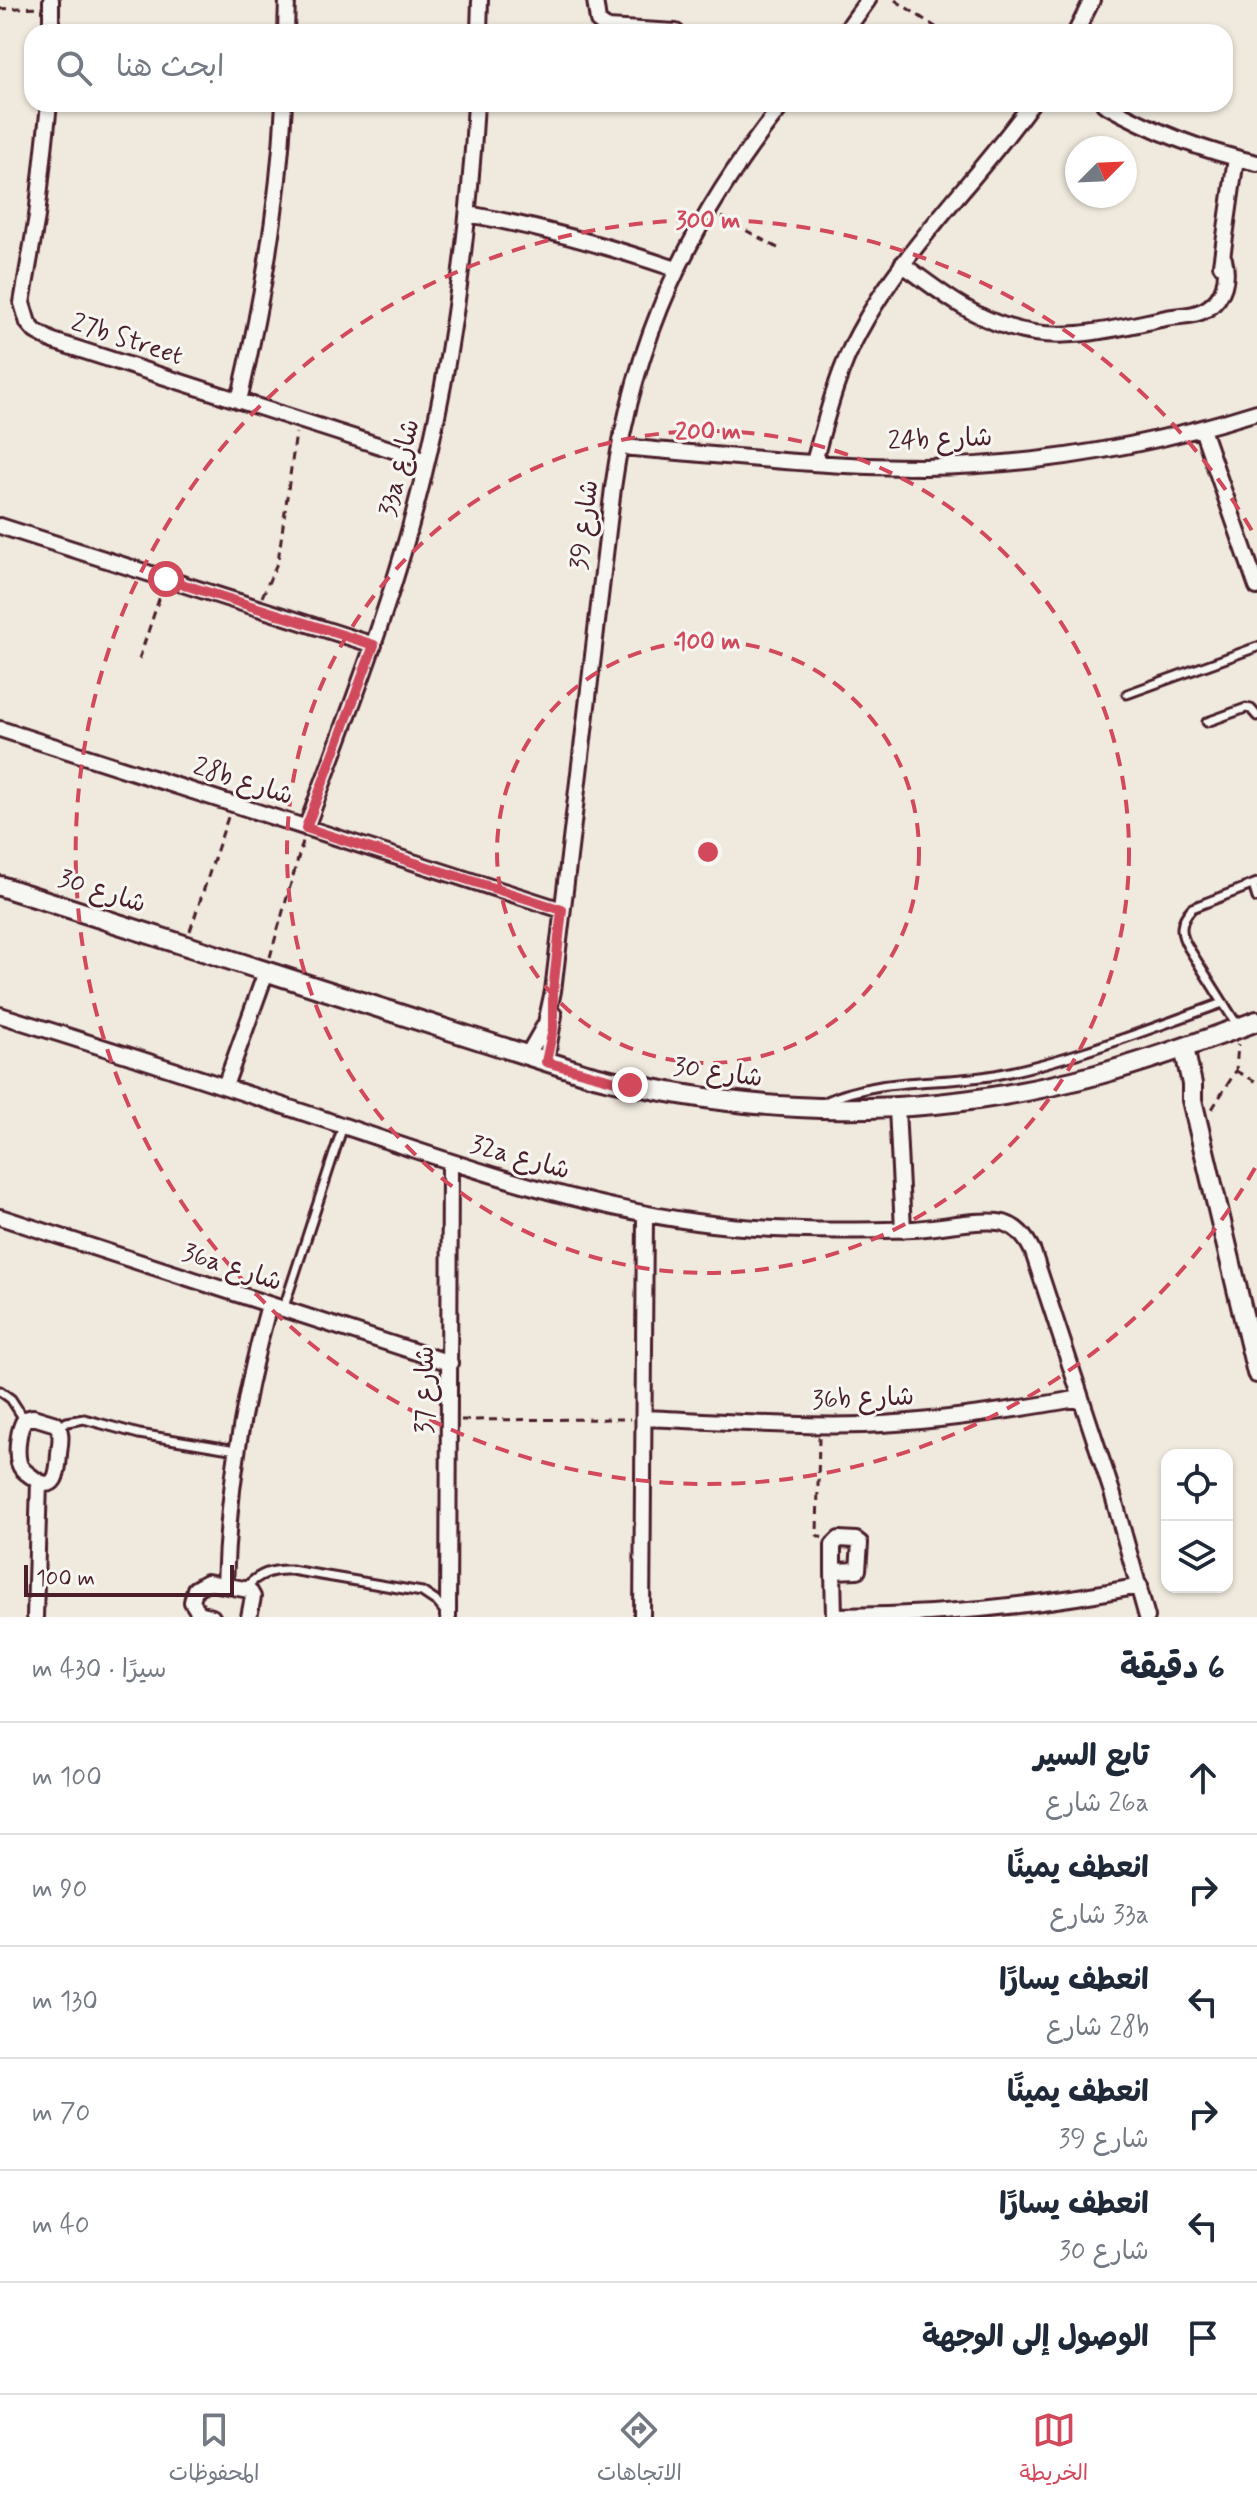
<!DOCTYPE html>
<html lang="ar">
<meta charset="utf-8">
<style>
:root{--surface:#fff;--page:#f6f6f7;--text:#1f2937;--muted:#747a83;--line:#e0e1e3;--accent:#d1495b}
body{margin:0;font-family:Mynerve,"Playpen Sans Arabic",sans-serif;background:var(--page);color:var(--text);direction:rtl}
.controls{position:absolute;right:24px;bottom:24px;display:grid;overflow:hidden;border-radius:16px;box-shadow:0 2px 6px #0004}
.controls button{width:72px;height:72px;display:grid;place-items:center;padding:0;border:0;border-bottom:2px solid var(--line);background:var(--surface);color:var(--text);font:40px sans-serif}
.compass{position:absolute;left:1065px;top:136px;width:72px;height:72px;border-radius:50%;background:var(--surface);box-shadow:0 2px 6px #0004;rotate:66deg}
.scale{position:absolute;left:24px;bottom:20px;width:210px;box-sizing:border-box;padding-left:8px;border:4px solid #4a1f2b;border-top:0;font-size:22px;line-height:28px;white-space:nowrap;color:#4a1f2b;-webkit-text-stroke:6px #f6f6f2;paint-order:stroke}
.stop{position:absolute;width:24px;height:24px;margin:-18px;border:6px solid #d1495b;border-radius:50%;background:#fff}
.stop.end{background:#d1495b;border-color:#fff;box-shadow:0 2px 8px #0008}
.list{margin:0;padding:0;list-style:none}
h2{display:flex;justify-content:space-between;align-items:center;height:104px;margin:0;padding:0 32px;font-size:34px}
h2 small{font-size:26px;font-weight:400;color:var(--muted)}
.list li{display:grid;grid-template-columns:52px 1fr auto;gap:24px;align-items:center;box-sizing:border-box;height:112px;padding:0 32px;border-top:2px solid var(--line)}
.list b{display:block;font-size:30px;white-space:nowrap}
.list p{margin:0;font-size:26px;white-space:nowrap;color:var(--muted)}
.list em{font-size:26px;font-style:normal;color:var(--muted)}
.icon{flex:none;width:44px;height:44px;fill:none;stroke:currentColor;stroke-width:2;stroke-linecap:round;stroke-linejoin:round}
.map{position:relative;flex:none;width:1257px;height:1617px;overflow:hidden;direction:ltr}
.search{position:absolute;background:var(--surface);box-shadow:0 2px 6px #0004;left:24px;right:24px;top:24px;height:88px;display:flex;align-items:center;gap:20px;box-sizing:border-box;padding:0 28px;border-radius:24px;color:var(--muted);font-size:30px}
.sheet{height:776px;background:var(--surface)}
nav{display:flex;justify-content:space-around;align-items:center;box-sizing:border-box;height:112px;border-top:2px solid var(--line);background:var(--surface);font-size:22px;color:var(--muted)}
nav a{display:grid;justify-items:center;gap:4px}
nav .on{color:var(--accent)}
.map>svg:first-child{display:block}
.lines{fill:none;stroke-linecap:round;stroke-linejoin:round}
.service-casing{stroke:#4a1f2b;stroke-width:13}
.minor-casing{stroke:#4a1f2b;stroke-width:20}
.tertiary-casing{stroke:#4a1f2b;stroke-width:24}
.path{stroke:#4a1f2b;stroke-width:3;stroke-dasharray:8 6;stroke-linecap:butt}
.service{stroke:#f6f6f2;stroke-width:7}
.minor{stroke:#f6f6f2;stroke-width:14}
.tertiary{stroke:#f6f6f2;stroke-width:18}
.route{stroke:#d1495b;stroke-width:10}
.ring{fill:none;stroke:#d1495b;stroke-width:4;stroke-dasharray:14 10}
.labels{text-anchor:middle;dominant-baseline:central;stroke-width:6;stroke-linejoin:round;paint-order:stroke}
.street-label{font-size:26px;fill:#4a1f2b;stroke:#f6f6f2}
.centre{fill:#d1495b;stroke:#f6f6f2;stroke-width:4}
.ring-label{font-size:24px;text-anchor:middle;font-weight:bold;fill:#d1495b;stroke:#f6f6f2;stroke-width:6;stroke-linejoin:round;paint-order:stroke}
</style>
<div class="map">
<svg width="1257" height="1617" viewBox="0 0 1257 1617">
<rect width="100%" height="100%" fill="#f0eade"/>
<filter id="ink" filterUnits="userSpaceOnUse"><feTurbulence type="fractalNoise" baseFrequency=".0125" numOctaves="2"/><feDisplacementMap in="SourceGraphic" scale="16" xChannelSelector="R" yChannelSelector="G"/><feConvolveMatrix kernelMatrix="1 2 1 2 8 2 1 2 1" color-interpolation-filters="sRGB"/></filter>
<g filter="url(#ink)">
<g class="lines">
<!-- service casing -->
<g class="service-casing">
<path id="service" d="M 1127,694 L 1257,647
M 1207,722 L 1246,708 L 1251,709 L 1257,716
M 1253,885 L 1257,898
M 1239,1028 L 1188,947 C 1179,932 1180,921 1192,908 L 1257,883
M 825,1102 C 878,1077 939,1085 995,1075 C 1073,1060 1148,1029 1223,1003
M 283,1310 L 343,1126
M 0,1391 L 11,1399 L 24,1419
M 59,1427 L 67,1422 L 84,1419 L 139,1434 L 236,1450
M 245,1588 C 258,1574 272,1569 291,1570 L 422,1592 L 437,1602 L 446,1613"/>
</g>
<!-- minor casing -->
<g class="minor-casing">
<path id="minor" d="M 51,0 L 51,32
M 595,0 L 598,21 L 607,28 L 676,32
M 286,32 L 287,0
M 479,32 L 480,0
M 845,32 L 868,0
M 1076,32 L 1092,0
M 49,104 L 37,216 L 22,303 L 28,323 L 35,331 L 53,341 L 427,461
M 1104,104 C 1152,131 1203,151 1257,163
M 468,214 C 539,227 608,246 676,269
M 902,264 C 935,288 968,315 1008,327 C 1061,344 1113,329 1166,318 C 1180,315 1195,317 1208,308 C 1224,297 1229,278 1224,259
M 1221,265 L 1236,158
M 239,401 C 262,303 279,205 284,104
M 1202,429 L 1257,587
M 620,447 C 720,455 822,467 923,467 C 1037,466 1149,446 1257,412
M 814,462 C 826,419 837,373 858,334 C 903,249 975,182 1031,104
M 0,526 L 374,645
M 0,729 L 562,910
M 306,828 C 343,728 383,627 411,524 C 449,387 468,246 476,104
M 0,1015 C 106,1048 212,1082 317,1117 C 442,1159 565,1204 696,1222 C 768,1232 841,1232 914,1229 C 937,1228 977,1219 998,1222 C 1016,1224 1026,1237 1033,1252 L 1112,1492 L 1147,1617
M 527,1056 L 546,1023 L 553,991 L 613,488 C 634,338 689,222 783,104
M 546,1062 L 554,1015
M 225,1086 L 266,972
M 897,1108 L 903,1230
M 0,1217 L 450,1363
M 33,1417 L 56,1424 C 63,1433 60,1443 59,1454 C 58,1473 56,1495 32,1477 C 27,1473 21,1470 19,1463 C 16,1452 18,1429 25,1419 Z
M 644,1418 C 717,1421 791,1427 864,1425 C 937,1422 1009,1411 1081,1398
M 839,1539 L 856,1540 L 860,1543 L 858,1570 L 833,1571 L 833,1545 Z
M 833,1571 L 834,1617
M 225,1585 C 228,1489 243,1397 269,1305
M 834,1616 C 938,1616 1038,1606 1140,1586
M 35,1617 L 39,1482
M 212,1617 L 199,1613 L 192,1602 L 195,1589 L 207,1582 L 249,1590 L 253,1597 L 249,1617
M 448,1617 L 450,1163
M 642,1617 L 645,1214"/>
</g>
<!-- tertiary casing -->
<g class="tertiary-casing">
<path id="tertiary" d="M 0,886 L 586,1074 C 758,1118 924,1121 1096,1075 C 1151,1060 1204,1041 1257,1021
M 1184,1048 L 1192,1084 L 1192,1100 L 1257,1373"/>
</g>
<!-- path -->
<path class="path" d="M 895,0 L 943,32
M 0,9 L 39,7
M 722,217 L 783,251
M 262,597 L 278,561 L 296,433
M 139,659 L 162,590
M 190,931 L 228,817
M 270,957 L 303,841
M 1236,1071 L 1257,1082
M 1212,1109 L 1236,1071 L 1238,1044
M 461,1420 L 630,1419
M 819,1437 L 817,1535 L 822,1538"/>
<!-- service -->
<use href="#service" class="service"/>
<!-- minor -->
<use href="#minor" class="minor"/>
<!-- tertiary -->
<use href="#tertiary" class="tertiary"/>
</g>
</g>
<g class="lines" filter="url(#ink)">
<!-- route -->
<path class="route" d="M 166,579 L 374,645 L 306,828 L 562,910 L 553,991 L 553,1029 L 546,1062 L 630,1085"/>
</g>
<!-- distance rings -->
<g class="ring">
<circle cx="708" cy="852" r="211"/>
<circle cx="708" cy="852" r="421"/>
<path d="M1255 1168A632 632 0 1 1 1255 536"/>
</g>
<g class="labels">
<!-- street labels -->
<g class="street-label">
<text transform="translate(127 340) rotate(18)">27b Street</text>
<text transform="translate(940 440) rotate(-2)">24b شارع</text>
<text transform="translate(400 468) rotate(-76)">33a شارع</text>
<text transform="translate(585 525) rotate(-83)">شارع 39</text>
<text transform="translate(243 782) rotate(18)">28b شارع</text>
<text transform="translate(102 892) rotate(18)">شارع 30</text>
<text transform="translate(718 1073) rotate(8)">شارع 30</text>
<text transform="translate(520 1158) rotate(16)">32a شارع</text>
<text transform="translate(232 1268) rotate(18)">36a شارع</text>
<text transform="translate(426 1390) rotate(-90)">شارع 37</text>
<text transform="translate(863 1399) rotate(-2)">36b شارع</text>
</g>
</g>
<circle cx="708" cy="852" r="12" class="centre"/>
<g class="ring-label">
<text x="708" y="228">300 m</text>
<text x="708" y="439">200 m</text>
<text x="708" y="649">100 m</text>
</g>
</svg>
<div class="controls">
<button><svg class="icon" aria-label="locate" viewBox="0 0 24 24"><circle cx="12" cy="12" r="6"/><path d="M12 2v4M12 18v4M2 12h4M18 12h4"/></svg></button>
<button><svg class="icon" aria-label="layers" viewBox="0 0 24 24"><path d="M12 4l9 5-9 5-9-5zM3 14l9 5 9-5"/></svg></button>
</div>
<svg class="compass" viewBox="-18 -18 36 36"><path d="M0-13l5 13h-10z" fill="#e53935"/><path d="M0 13l5-13h-10z" fill="#747a83"/></svg>
<div class="scale">100 m</div>
<div class="stop" style="left:166px;top:579px"></div>
<div class="stop end" style="left:630px;top:1085px"></div>
<div class="search"><svg class="icon" aria-label="search" viewBox="0 0 24 24"><circle cx="10" cy="10" r="6"/><path d="M15 15l6 6"/></svg>ابحث هنا</div>
</div>
<section class="sheet">
<h2>6 دقيقة<small>سيرًا · 430 m</small></h2>
<ul class="list">
<li><svg class="icon" aria-label="ahead" viewBox="0 0 24 24"><path d="M12 20V5M6 11l6-6 6 6"/></svg><div><b>تابع السير</b><p>26a شارع</p></div><em>100 m</em></li>
<li><svg class="icon" aria-label="right" viewBox="0 0 24 24"><path d="M7 20v-9h11M14 6l5 5-5 5"/></svg><div><b>انعطف يمينًا</b><p>33a شارع</p></div><em>90 m</em></li>
<li><svg class="icon" aria-label="left" viewBox="0 0 24 24"><path d="M17 20v-9H6M10 6l-5 5 5 5"/></svg><div><b>انعطف يسارًا</b><p>28b شارع</p></div><em>130 m</em></li>
<li><svg class="icon" aria-label="right" viewBox="0 0 24 24"><path d="M7 20v-9h11M14 6l5 5-5 5"/></svg><div><b>انعطف يمينًا</b><p>شارع 39</p></div><em>70 m</em></li>
<li><svg class="icon" aria-label="left" viewBox="0 0 24 24"><path d="M17 20v-9H6M10 6l-5 5 5 5"/></svg><div><b>انعطف يسارًا</b><p>شارع 30</p></div><em>40 m</em></li>
<li><svg class="icon" aria-label="arrive" viewBox="0 0 24 24"><path d="M6 21V4h12l-3 4 3 4H6"/></svg><div><b>الوصول إلى الوجهة</b></div></li>
</ul>
</section>
<nav>
<a class="on"><svg class="icon" aria-label="map" viewBox="0 0 24 24"><path d="M3 6l6-2 6 2 6-2v14l-6 2-6-2-6 2zM9 4v14M15 6v14"/></svg>الخريطة</a>
<a><svg class="icon" aria-label="directions" viewBox="0 0 24 24"><path d="M12 3l9 9-9 9-9-9zM9 14v-3h6M13 9l2 2-2 2"/></svg>الاتجاهات</a>
<a><svg class="icon" aria-label="saved" viewBox="0 0 24 24"><path d="M7 4h10v16l-5-4-5 4z"/></svg>المحفوظات</a>
</nav>
